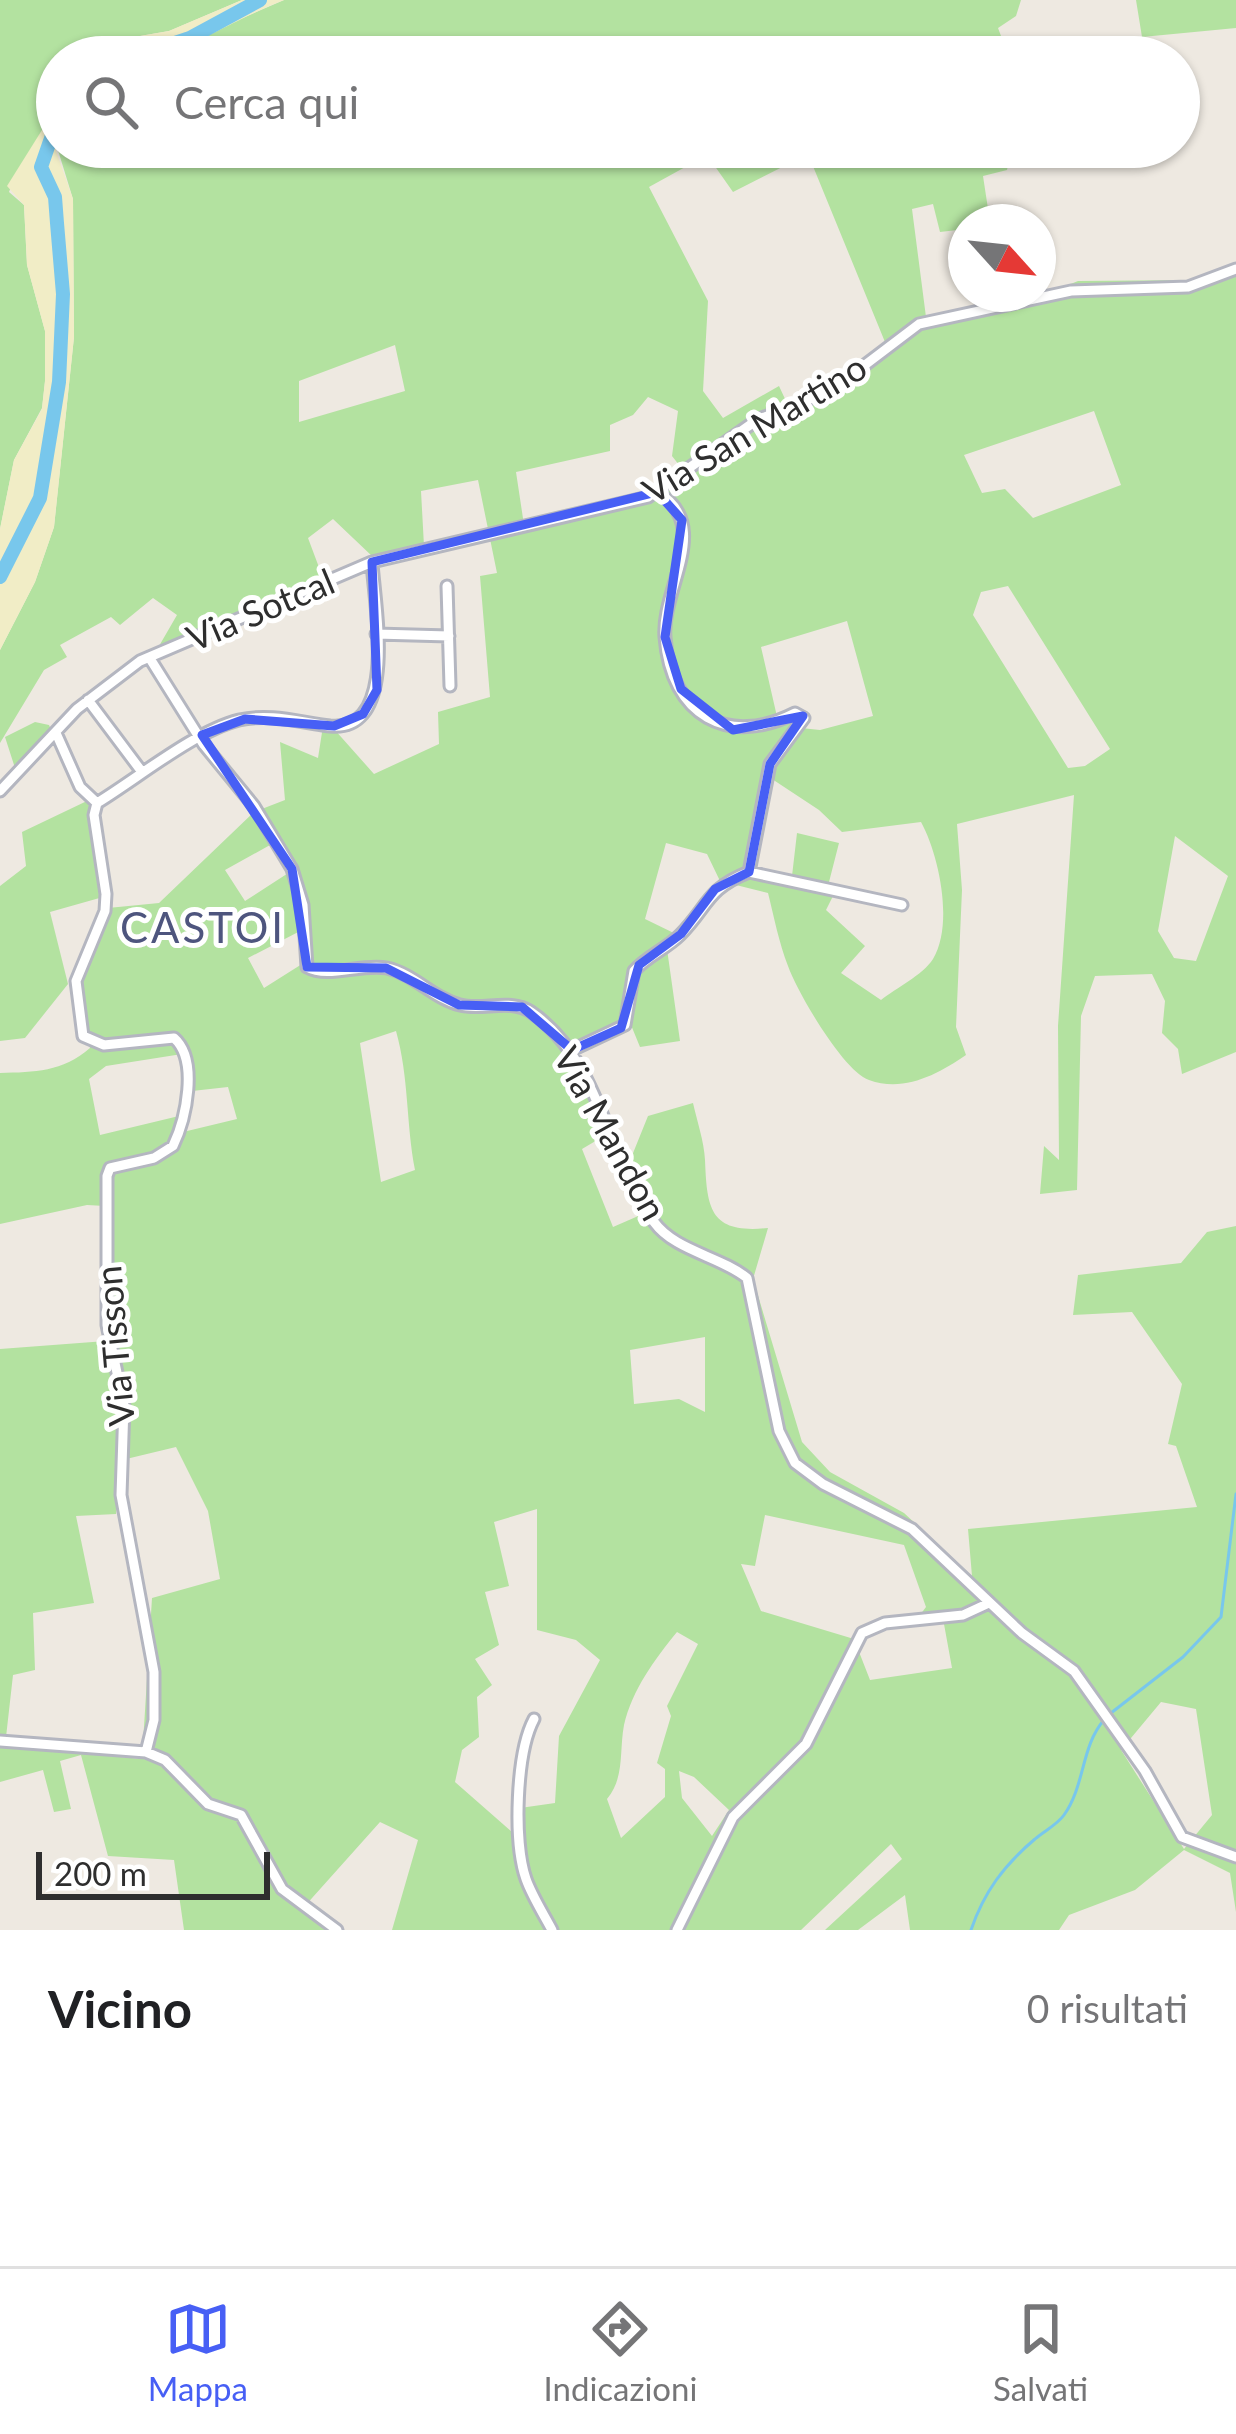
<!DOCTYPE html>
<html lang="it">
<style>
:root{--surface:#fff;--page:#f6f6f6;--text:#202124;--muted:#757577;--line:#e0e0e0;--accent:#475ff5}
body{margin:0;font-family:Lato,sans-serif;background:var(--page);color:var(--text)}
.compass{position:absolute;left:948px;top:204px;width:108px;height:108px;border-radius:50%;background:var(--surface);box-shadow:0 3px 9px #0004;rotate:117deg}
.scale{position:absolute;left:36px;bottom:30px;width:234px;box-sizing:border-box;padding-left:12px;border:6px solid #2e2e2e;border-top:0;font-size:33px;line-height:42px;white-space:nowrap;color:#2e2e2e;-webkit-text-stroke:9px #fff;paint-order:stroke}
.list{margin:0;padding:0;list-style:none}
h2{display:flex;justify-content:space-between;align-items:center;height:156px;margin:0;padding:0 48px;font-size:51px}
h2 small{font-size:39px;font-weight:400;color:var(--muted)}
.icon{flex:none;width:66px;height:66px;fill:none;stroke:currentColor;stroke-width:2;stroke-linecap:round;stroke-linejoin:round}
.map{position:relative;flex:none;width:1236px;height:1930px;overflow:hidden}
.search{position:absolute;background:var(--surface);box-shadow:0 3px 9px #0004;left:36px;right:36px;top:36px;height:132px;display:flex;align-items:center;gap:30px;box-sizing:border-box;padding:0 42px;border-radius:66px;color:var(--muted);font-size:45px}
.sheet{height:336px;background:var(--surface)}
nav{display:flex;justify-content:space-around;align-items:center;box-sizing:border-box;height:168px;border-top:3px solid var(--line);background:var(--surface);font-size:33px;color:var(--muted)}
nav a{display:grid;justify-items:center;gap:6px}
nav .on{color:var(--accent)}
.map>svg:first-child{display:block}
.green{fill:#b3e2a0;fill-rule:evenodd}
.sand{fill:#f1edc6}
.lines{fill:none;stroke-linecap:round;stroke-linejoin:round}
.stream{stroke:#78c7ec;stroke-width:3}
.river{stroke:#78c7ec;stroke-width:14}
.minor-casing{stroke:#b4b6c0;stroke-width:15}
.minor{stroke:#fff;stroke-width:9}
.marked{fill:none;stroke:#475ff5;stroke-width:9;stroke-linejoin:round}
.labels{text-anchor:middle;dominant-baseline:central;stroke-width:10;stroke-linejoin:round;paint-order:stroke}
.street-label{font-size:36px;fill:#2e2e2e;stroke:#fff}
.quarter-label{font-size:42px;letter-spacing:3px;fill:#4e557e;stroke:#fff}
</style>
<div class="map">
<svg width="1236" height="1930" viewBox="0 0 1236 1930">
<rect width="100%" height="100%" fill="#eee9e1"/>
<!-- green -->
<path class="green" d="M 0,0 L 242,0 L 169,31 L 140,36 L 108,57 L 57,57 C 57,72 60,92 57,107 C 49,137 21,159 9,192 L 24,205 L 27,265 L 45,331 L 45,381 L 42,408 L 14,460 L 0,529 Z
M 284,0 L 1021,0 L 1016,16 L 998,28 L 1009,57 L 159,57 L 197,45 L 215,30 Z
M 1136,0 L 1236,0 L 1236,28 L 1142,37 Z
M 57,147 L 1012,147 L 1007,170 L 983,176 L 990,222 L 966,222 L 966,229 L 940,232 L 933,204 L 912,209 L 926,317 L 1046,294 L 1078,281 L 1195,280 L 1236,263 L 1236,1052 L 1182,1074 L 1178,1049 L 1162,1033 L 1165,1001 L 1152,974 L 1095,976 L 1081,1016 L 1077,1190 L 1040,1194 L 1044,1146 L 1059,1160 L 1058,1026 L 1074,795 L 957,824 L 962,890 L 956,1027 L 966,1055 C 938,1074 904,1093 869,1080 C 844,1072 797,992 788,966 C 779,943 774,917 768,893 L 720,881 L 707,854 L 666,843 L 645,919 L 682,937 L 667,949 L 680,1041 L 640,1047 L 631,1025 L 568,1053 L 604,1136 L 582,1149 L 613,1227 L 652,1210 L 627,1168 L 648,1116 L 693,1103 C 697,1121 704,1141 705,1160 C 707,1209 710,1234 768,1228 L 753,1279 L 802,1442 L 830,1472 L 904,1513 L 972,1576 L 968,1529 L 1197,1507 L 1176,1446 L 1168,1444 L 1182,1384 L 1132,1312 L 1073,1315 L 1078,1275 L 1181,1263 L 1207,1232 L 1236,1226 L 1236,1912 L 1230,1873 L 1184,1850 L 1135,1890 L 1069,1915 L 1059,1930 L 910,1930 L 905,1895 L 858,1930 L 825,1930 L 902,1859 L 891,1844 L 801,1930 L 392,1930 L 418,1840 L 380,1822 L 304,1907 L 332,1930 L 184,1930 L 174,1860 L 108,1856 L 81,1755 L 60,1761 L 71,1809 L 54,1812 L 43,1770 L 0,1782 L 0,1349 L 106,1341 L 105,1206 L 87,1205 L 0,1224 L 0,1073 C 35,1072 62,1072 90,1048 L 74,979 L 108,908 L 159,903 L 254,812 L 285,800 L 280,742 L 318,758 L 323,726 L 334,729 L 374,774 L 439,744 L 438,712 L 490,697 L 480,576 L 497,573 L 478,480 L 421,491 L 424,546 L 373,557 L 333,519 L 308,538 L 326,586 L 155,653 L 177,615 L 153,598 L 120,625 L 111,617 L 60,645 L 67,657 L 44,670 L 0,743 L 0,650 L 35,582 L 54,527 L 74,337 L 73,199 ZM 808,154 L 885,342 L 817,394 L 786,401 L 779,386 L 723,418 L 703,391 L 708,301 L 649,187 L 707,155 L 733,192 ZM 395,345 L 405,391 L 299,422 L 299,381 ZM 648,397 L 678,411 L 672,456 L 683,470 C 654,513 573,515 524,525 L 516,472 L 610,451 L 610,425 L 633,415 ZM 1094,411 L 1121,485 L 1033,518 L 1005,489 L 982,493 L 964,455 ZM 1008,586 L 1110,749 L 1085,766 L 1068,768 L 973,615 L 981,592 ZM 847,621 L 873,716 L 820,730 L 801,728 L 801,714 L 778,721 L 761,647 ZM 772,779 L 819,810 L 842,832 L 921,822 C 939,855 954,924 933,959 C 923,975 896,988 881,1000 L 841,973 L 865,946 L 826,910 L 838,886 L 829,882 L 839,843 L 797,833 L 792,876 L 754,870 ZM 1175,836 L 1228,876 L 1196,961 L 1174,958 L 1158,931 ZM 279,840 L 296,868 L 245,901 L 225,870 ZM 304,929 L 302,964 L 264,988 L 248,958 ZM 396,1031 C 409,1077 406,1123 415,1170 L 381,1182 L 360,1043 ZM 182,1054 L 183,1092 L 228,1087 L 237,1119 L 183,1132 L 179,1116 L 100,1135 L 89,1079 L 106,1066 ZM 705,1337 L 705,1412 L 679,1399 L 634,1404 L 630,1350 ZM 176,1447 L 208,1511 L 220,1579 L 152,1598 L 142,1759 L 5,1746 L 13,1675 L 35,1670 L 33,1613 L 94,1603 L 76,1516 L 116,1514 L 122,1460 ZM 537,1509 L 537,1630 L 576,1640 L 600,1660 L 559,1736 L 555,1803 L 520,1808 L 521,1840 L 455,1782 L 462,1750 L 479,1737 L 477,1697 L 492,1685 L 475,1659 L 499,1645 L 485,1592 L 509,1586 L 494,1522 ZM 765,1515 L 904,1545 L 926,1607 L 920,1615 L 942,1613 L 952,1668 L 870,1680 L 854,1639 L 761,1611 L 741,1564 L 755,1566 ZM 677,1632 L 698,1644 L 667,1706 L 671,1716 L 657,1763 L 665,1769 L 665,1797 L 621,1838 L 607,1799 C 625,1777 619,1752 624,1725 C 632,1690 655,1659 677,1632 ZM 1161,1702 L 1196,1709 L 1212,1815 L 1184,1849 L 1121,1750 ZM 679,1771 L 694,1777 L 729,1810 L 712,1836 L 682,1798 Z
M 35,722 L 49,725 L 52,732 L 15,768 L 5,737 Z
M 89,800 L 96,810 L 103,897 L 50,912 L 68,984 L 25,1038 L 0,1041 L 0,886 L 26,866 L 22,832 Z"/>
<!-- sand -->
<path class="sand" d="M 242,0 L 284,0 C 211,29 191,57 108,57 L 140,36 L 169,31 Z
M 57,106 L 56,151 L 73,199 L 74,337 L 54,527 L 35,582 L 0,650 L 0,529 L 14,460 L 42,409 L 45,381 L 45,331 L 27,265 L 24,205 L 7,186 Z"/>
<g class="lines">
<!-- stream -->
<path class="stream" d="M 1111,1713 L 1183,1657 L 1221,1617 L 1236,1494
M 971,1930 C 984,1892 1004,1865 1035,1839 C 1044,1831 1057,1825 1064,1815 C 1085,1786 1081,1746 1104,1720"/>
<!-- river -->
<path class="river" d="M 133,57 L 190,38 L 260,0
M 0,577 L 40,498 L 59,382 L 63,294 L 57,223 L 55,197 L 41,167 L 57,121"/>
<!-- minor casing -->
<g class="minor-casing">
<path id="minor" d="M 657,492 C 714,525 661,589 665,637 C 671,716 728,747 795,713 L 804,718 L 770,764 L 749,872
M 447,586 L 450,686
M 376,634 L 449,636
M 149,657 L 204,745 L 254,806 L 292,869 L 303,905 L 307,967 C 328,979 361,963 387,968 C 414,974 433,998 460,1005 C 482,1011 511,998 531,1012 C 601,1060 606,1156 654,1222 C 675,1251 720,1256 747,1278 L 779,1431 L 795,1463 L 823,1484 L 912,1529 L 1022,1633 L 1074,1671 L 1145,1771 L 1182,1837 L 1236,1857
M 88,700 L 142,772
M 56,733 L 80,787 L 97,803
M 0,791 L 77,709 L 140,661 L 372,562 L 648,497 L 757,420 L 832,390 L 919,324 L 1071,291 L 1188,287 L 1236,269
M 97,803 L 94,815 L 106,894 L 105,911 L 76,981 L 83,1036 L 104,1045 L 174,1038 C 199,1060 186,1119 173,1146 L 154,1158 L 110,1168 L 107,1176 L 107,1325 L 124,1406 L 121,1495 L 154,1672 L 154,1720 L 146,1752
M 97,803 C 138,778 195,731 239,720 C 271,713 298,722 330,726 C 400,733 374,603 372,562
M 572,1050 L 625,1025 L 634,971 C 647,956 666,949 680,935 C 708,907 706,889 749,872 L 902,905
M 534,1719 C 516,1753 513,1842 526,1879 C 532,1896 543,1913 552,1930
M 0,1741 L 146,1752 L 165,1760 L 208,1804 L 241,1815 L 282,1889 L 337,1930
M 677,1930 L 733,1817 L 806,1744 L 862,1633 L 885,1623 L 963,1615 L 989,1603"/>
</g>
<!-- minor -->
<use href="#minor" class="minor"/>
</g>
<!-- marked area -->
<path class="marked" d="M 657,492 L 682,520 L 665,637 L 681,689 L 733,730 L 803,716 L 770,764 L 749,872 L 715,889 L 681,934 L 639,965 L 621,1028 L 572,1050 L 522,1007 L 459,1005 L 386,968 L 307,967 L 292,869 L 202,735 L 245,719 L 334,726 L 363,714 L 377,690 L 372,562 Z"/>
<g class="labels">
<!-- street labels -->
<g class="street-label">
<text transform="translate(754 428) rotate(-31)">Via San Martino</text>
<text transform="translate(260 609) rotate(-23)">Via Sotcal</text>
<text transform="translate(611 1133) rotate(61)">Via Mandon</text>
<text transform="translate(114 1346) rotate(-95)">Via Tisson</text>
</g>
<!-- quarter labels -->
<g class="quarter-label">
<text x="203" y="927">CASTOI</text>
</g>
</g>
</svg>
<svg class="compass" viewBox="-18 -18 36 36"><path d="M0-13l5 13h-10z" fill="#e53935"/><path d="M0 13l5-13h-10z" fill="#757577"/></svg>
<div class="scale">200 m</div>
<div class="search"><svg class="icon" aria-label="search" viewBox="0 0 24 24"><circle cx="10" cy="10" r="6"/><path d="M15 15l6 6"/></svg>Cerca qui</div>
</div>
<section class="sheet">
<h2>Vicino<small>0 risultati</small></h2>
<ul class="list">
</ul>
</section>
<nav>
<a class="on"><svg class="icon" aria-label="map" viewBox="0 0 24 24"><path d="M3 6l6-2 6 2 6-2v14l-6 2-6-2-6 2zM9 4v14M15 6v14"/></svg>Mappa</a>
<a><svg class="icon" aria-label="directions" viewBox="0 0 24 24"><path d="M12 3l9 9-9 9-9-9zM9 14v-3h6M13 9l2 2-2 2"/></svg>Indicazioni</a>
<a><svg class="icon" aria-label="saved" viewBox="0 0 24 24"><path d="M7 4h10v16l-5-4-5 4z"/></svg>Salvati</a>
</nav>
